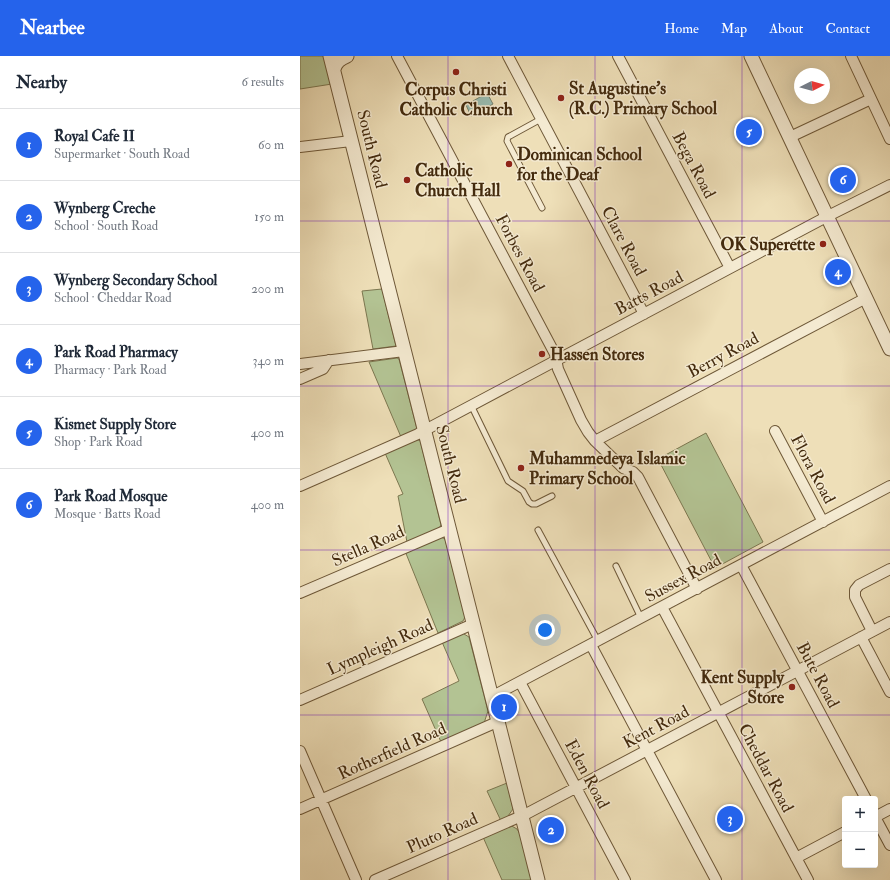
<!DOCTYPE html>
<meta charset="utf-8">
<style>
:root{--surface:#fff;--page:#f2f2f3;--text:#1f2937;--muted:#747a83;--line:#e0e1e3;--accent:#2563eb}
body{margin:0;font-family:"IM FELL Double Pica",serif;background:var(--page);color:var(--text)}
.controls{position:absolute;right:12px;bottom:12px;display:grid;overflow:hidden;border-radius:4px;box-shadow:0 4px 16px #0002}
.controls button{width:36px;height:36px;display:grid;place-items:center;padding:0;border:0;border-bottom:1px solid var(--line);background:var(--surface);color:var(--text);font:20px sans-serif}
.compass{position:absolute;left:494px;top:12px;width:36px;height:36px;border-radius:50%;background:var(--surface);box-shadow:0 4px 16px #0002;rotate:84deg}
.you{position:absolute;left:245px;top:574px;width:14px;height:14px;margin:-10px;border:3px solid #fff;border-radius:50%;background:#1a73e8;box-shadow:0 0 0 6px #1a73e833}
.badge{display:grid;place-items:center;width:26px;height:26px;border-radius:50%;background:var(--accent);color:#fff;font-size:13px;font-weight:700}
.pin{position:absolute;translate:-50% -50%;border:2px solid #fff;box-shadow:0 1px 4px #0006}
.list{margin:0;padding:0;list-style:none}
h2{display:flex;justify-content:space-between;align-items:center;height:52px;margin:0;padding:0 16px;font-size:17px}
h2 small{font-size:13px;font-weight:400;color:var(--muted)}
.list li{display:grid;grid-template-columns:26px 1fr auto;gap:12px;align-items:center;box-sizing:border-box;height:72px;padding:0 16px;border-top:1px solid var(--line)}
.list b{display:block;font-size:15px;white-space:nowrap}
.list p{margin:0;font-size:13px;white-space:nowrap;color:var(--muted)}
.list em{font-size:13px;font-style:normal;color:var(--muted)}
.map{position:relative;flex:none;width:590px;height:824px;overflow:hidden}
header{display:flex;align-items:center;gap:24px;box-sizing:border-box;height:56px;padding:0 20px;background:var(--accent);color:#fff}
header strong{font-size:19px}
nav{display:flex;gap:22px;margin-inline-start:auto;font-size:14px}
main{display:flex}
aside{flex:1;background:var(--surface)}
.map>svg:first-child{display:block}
.green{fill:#b3c393;stroke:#7c7750}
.water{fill:#99bcb1;stroke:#778270}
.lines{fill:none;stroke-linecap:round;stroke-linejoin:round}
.service-casing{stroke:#6e5838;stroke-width:7}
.minor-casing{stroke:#6e5838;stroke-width:12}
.tertiary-casing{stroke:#6e5838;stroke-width:15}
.service{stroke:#f4ead1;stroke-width:5}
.minor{stroke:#f4ead1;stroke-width:10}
.tertiary{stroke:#f4ead1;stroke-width:13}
.grid{fill:none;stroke:#7b2cbf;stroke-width:1;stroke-opacity:0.55}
.poi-dot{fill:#8f2418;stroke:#f4ead1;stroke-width:1.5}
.labels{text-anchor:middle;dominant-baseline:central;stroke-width:3;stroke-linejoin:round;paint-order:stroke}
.poi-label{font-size:17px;font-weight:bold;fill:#442b0e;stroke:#f4ead1;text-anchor:start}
.street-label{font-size:17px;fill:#442b0e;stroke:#f4ead1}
</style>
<header>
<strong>Nearbee</strong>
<nav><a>Home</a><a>Map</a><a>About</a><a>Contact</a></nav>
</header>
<main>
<aside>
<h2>Nearby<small>6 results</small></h2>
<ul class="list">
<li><span class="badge">1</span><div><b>Royal Cafe II</b><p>Supermarket · South Road</p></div><em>60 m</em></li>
<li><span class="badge">2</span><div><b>Wynberg Creche</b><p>School · South Road</p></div><em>150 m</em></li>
<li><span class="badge">3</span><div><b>Wynberg Secondary School</b><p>School · Cheddar Road</p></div><em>200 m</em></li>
<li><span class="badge">4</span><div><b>Park Road Pharmacy</b><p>Pharmacy · Park Road</p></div><em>340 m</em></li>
<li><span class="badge">5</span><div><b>Kismet Supply Store</b><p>Shop · Park Road</p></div><em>400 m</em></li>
<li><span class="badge">6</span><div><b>Park Road Mosque</b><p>Mosque · Batts Road</p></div><em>400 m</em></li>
</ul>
</aside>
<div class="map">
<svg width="590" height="824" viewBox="0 0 590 824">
<rect width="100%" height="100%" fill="#eedfb8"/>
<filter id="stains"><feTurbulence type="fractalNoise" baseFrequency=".005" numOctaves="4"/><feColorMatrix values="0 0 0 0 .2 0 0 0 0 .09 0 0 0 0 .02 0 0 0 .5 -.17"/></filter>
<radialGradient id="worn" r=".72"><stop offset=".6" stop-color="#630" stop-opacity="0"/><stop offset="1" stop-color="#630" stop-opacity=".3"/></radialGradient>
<!-- green -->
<path class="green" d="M 0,0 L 25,0 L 32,28 L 0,33 Z
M 82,233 L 96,290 L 73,293 L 62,235 Z
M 97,302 L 99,303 L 117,373 L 117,374 L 101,381 L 69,306 Z
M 406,377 L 463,486 L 415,512 L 358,403 Z
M 116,384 L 120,384 L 141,469 L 139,472 L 107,486 L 98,440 L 103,438 L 85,397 Z
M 141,481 L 145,483 L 165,561 L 163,565 L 138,577 L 105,495 Z
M 164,576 L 164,578 L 169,581 L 188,655 L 185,664 L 185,667 L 141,686 L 122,643 L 159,625 L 142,586 Z
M 207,727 L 213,753 L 208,760 L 208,762 L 201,765 L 187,735 Z
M 210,769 L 217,773 L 220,778 L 232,824 L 202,824 L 183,781 Z"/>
<!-- water -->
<path class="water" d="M 187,37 L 193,48 L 171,60 L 166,49 Z"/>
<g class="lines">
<!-- service casing -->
<g class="service-casing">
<path id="service" d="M 241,63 L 210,80 L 208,81 L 207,85 L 242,152
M 171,349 L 208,425 L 223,435 L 229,446 L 232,448 L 236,448 L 252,440
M 238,474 L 298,585
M 316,510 L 341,562"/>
</g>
<!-- minor casing -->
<g class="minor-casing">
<path id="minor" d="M 97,0 L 255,298 L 258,313 L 281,364 L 288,376 L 295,385 L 323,412 L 333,416 L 338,421 L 397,533
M 208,0 L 344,258
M 318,0 L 430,212
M 551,0 L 590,83
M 490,81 L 571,43
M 0,91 L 51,85
M 0,308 L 104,295
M 0,323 L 23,313 L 29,304
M 475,375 L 523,466
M 295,385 L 566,242
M 0,430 L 118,378 L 129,372 L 528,160 L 590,129
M 441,509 L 566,743
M 0,537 L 149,473
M 362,551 L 508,824
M 572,575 L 555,541 L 555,534 L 559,529 L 590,513
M 561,581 L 590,636
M 291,589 L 416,824
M 220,626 L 325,824
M 191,641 L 590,430
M 0,644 L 173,568
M 0,695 L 56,824
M 0,753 L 197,666
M 575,761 L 590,789
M 575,761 L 590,753
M 496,802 L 545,776
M 75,824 L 226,758 L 590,566"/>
</g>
<!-- tertiary casing -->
<g class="tertiary-casing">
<path id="tertiary" d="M 30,0 L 238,824
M 451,0 L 590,293
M 34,13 C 36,6 40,3 47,0"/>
</g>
<!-- service -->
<use href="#service" class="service"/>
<!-- minor -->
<use href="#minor" class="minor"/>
<!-- tertiary -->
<use href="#tertiary" class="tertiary"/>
</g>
<!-- grid -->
<path class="grid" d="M 148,0 L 148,824M 295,0 L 295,824M 442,0 L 442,824M 0,165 L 590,165M 0,330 L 590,330M 0,494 L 590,494M 0,659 L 590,659"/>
<!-- markers -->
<g class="poi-dot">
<circle cx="156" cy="16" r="4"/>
<circle cx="261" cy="42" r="4"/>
<circle cx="209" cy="108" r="4"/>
<circle cx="107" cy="124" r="4"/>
<circle cx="523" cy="188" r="4"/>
<circle cx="242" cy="298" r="4"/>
<circle cx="221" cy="412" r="4"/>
<circle cx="492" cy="631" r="4"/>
</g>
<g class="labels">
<!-- poi labels -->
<g class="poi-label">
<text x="269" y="32">St Augustine's<tspan x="269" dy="20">(R.C.) Primary School</tspan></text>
<text x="156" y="33" text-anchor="middle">Corpus Christi<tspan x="156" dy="20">Catholic Church</tspan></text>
<text x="217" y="98">Dominican School<tspan x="217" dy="20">for the Deaf</tspan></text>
<text x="115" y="114">Catholic<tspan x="115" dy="20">Church Hall</tspan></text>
<text x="515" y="188" text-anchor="end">OK Superette</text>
<text x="250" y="298">Hassen Stores</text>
<text x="229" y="402">Muhammedeya Islamic<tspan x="229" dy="20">Primary School</tspan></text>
<text x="484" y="621" text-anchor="end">Kent Supply<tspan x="484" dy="20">Store</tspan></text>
</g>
<!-- street labels -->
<g class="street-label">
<text transform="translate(72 93) rotate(76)">South Road</text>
<text transform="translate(394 109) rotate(62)">Bega Road</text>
<text transform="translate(324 185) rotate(62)">Clare Road</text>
<text transform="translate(220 197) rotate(62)">Forbes Road</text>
<text transform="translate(349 237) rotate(-28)">Batts Road</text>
<text transform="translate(423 299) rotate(-28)">Berry Road</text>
<text transform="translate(151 408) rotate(76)">South Road</text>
<text transform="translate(513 413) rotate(62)">Flora Road</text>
<text transform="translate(68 490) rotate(-24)">Stella Road</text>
<text transform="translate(383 522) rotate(-28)">Sussex Road</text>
<text transform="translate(80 591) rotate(-24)">Lympleigh Road</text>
<text transform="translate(518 619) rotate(62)">Bute Road</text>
<text transform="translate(356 671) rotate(-28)">Kent Road</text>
<text transform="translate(92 695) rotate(-24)">Rotherfield Road</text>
<text transform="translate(466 712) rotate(62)">Cheddar Road</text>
<text transform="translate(287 718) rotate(62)">Eden Road</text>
<text transform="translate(142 777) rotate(-24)">Pluto Road</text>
</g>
</g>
<rect width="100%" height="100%" filter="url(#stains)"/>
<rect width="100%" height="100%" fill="url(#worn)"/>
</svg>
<div class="controls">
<button>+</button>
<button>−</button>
</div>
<svg class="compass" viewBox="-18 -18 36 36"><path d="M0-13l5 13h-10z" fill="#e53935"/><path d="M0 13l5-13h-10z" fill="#747a83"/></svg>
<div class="you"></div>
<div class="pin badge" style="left:204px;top:651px">1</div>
<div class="pin badge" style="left:251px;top:774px">2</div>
<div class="pin badge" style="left:430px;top:763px">3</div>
<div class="pin badge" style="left:538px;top:216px">4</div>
<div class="pin badge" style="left:449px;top:76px">5</div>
<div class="pin badge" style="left:543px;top:124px">6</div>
</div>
</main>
